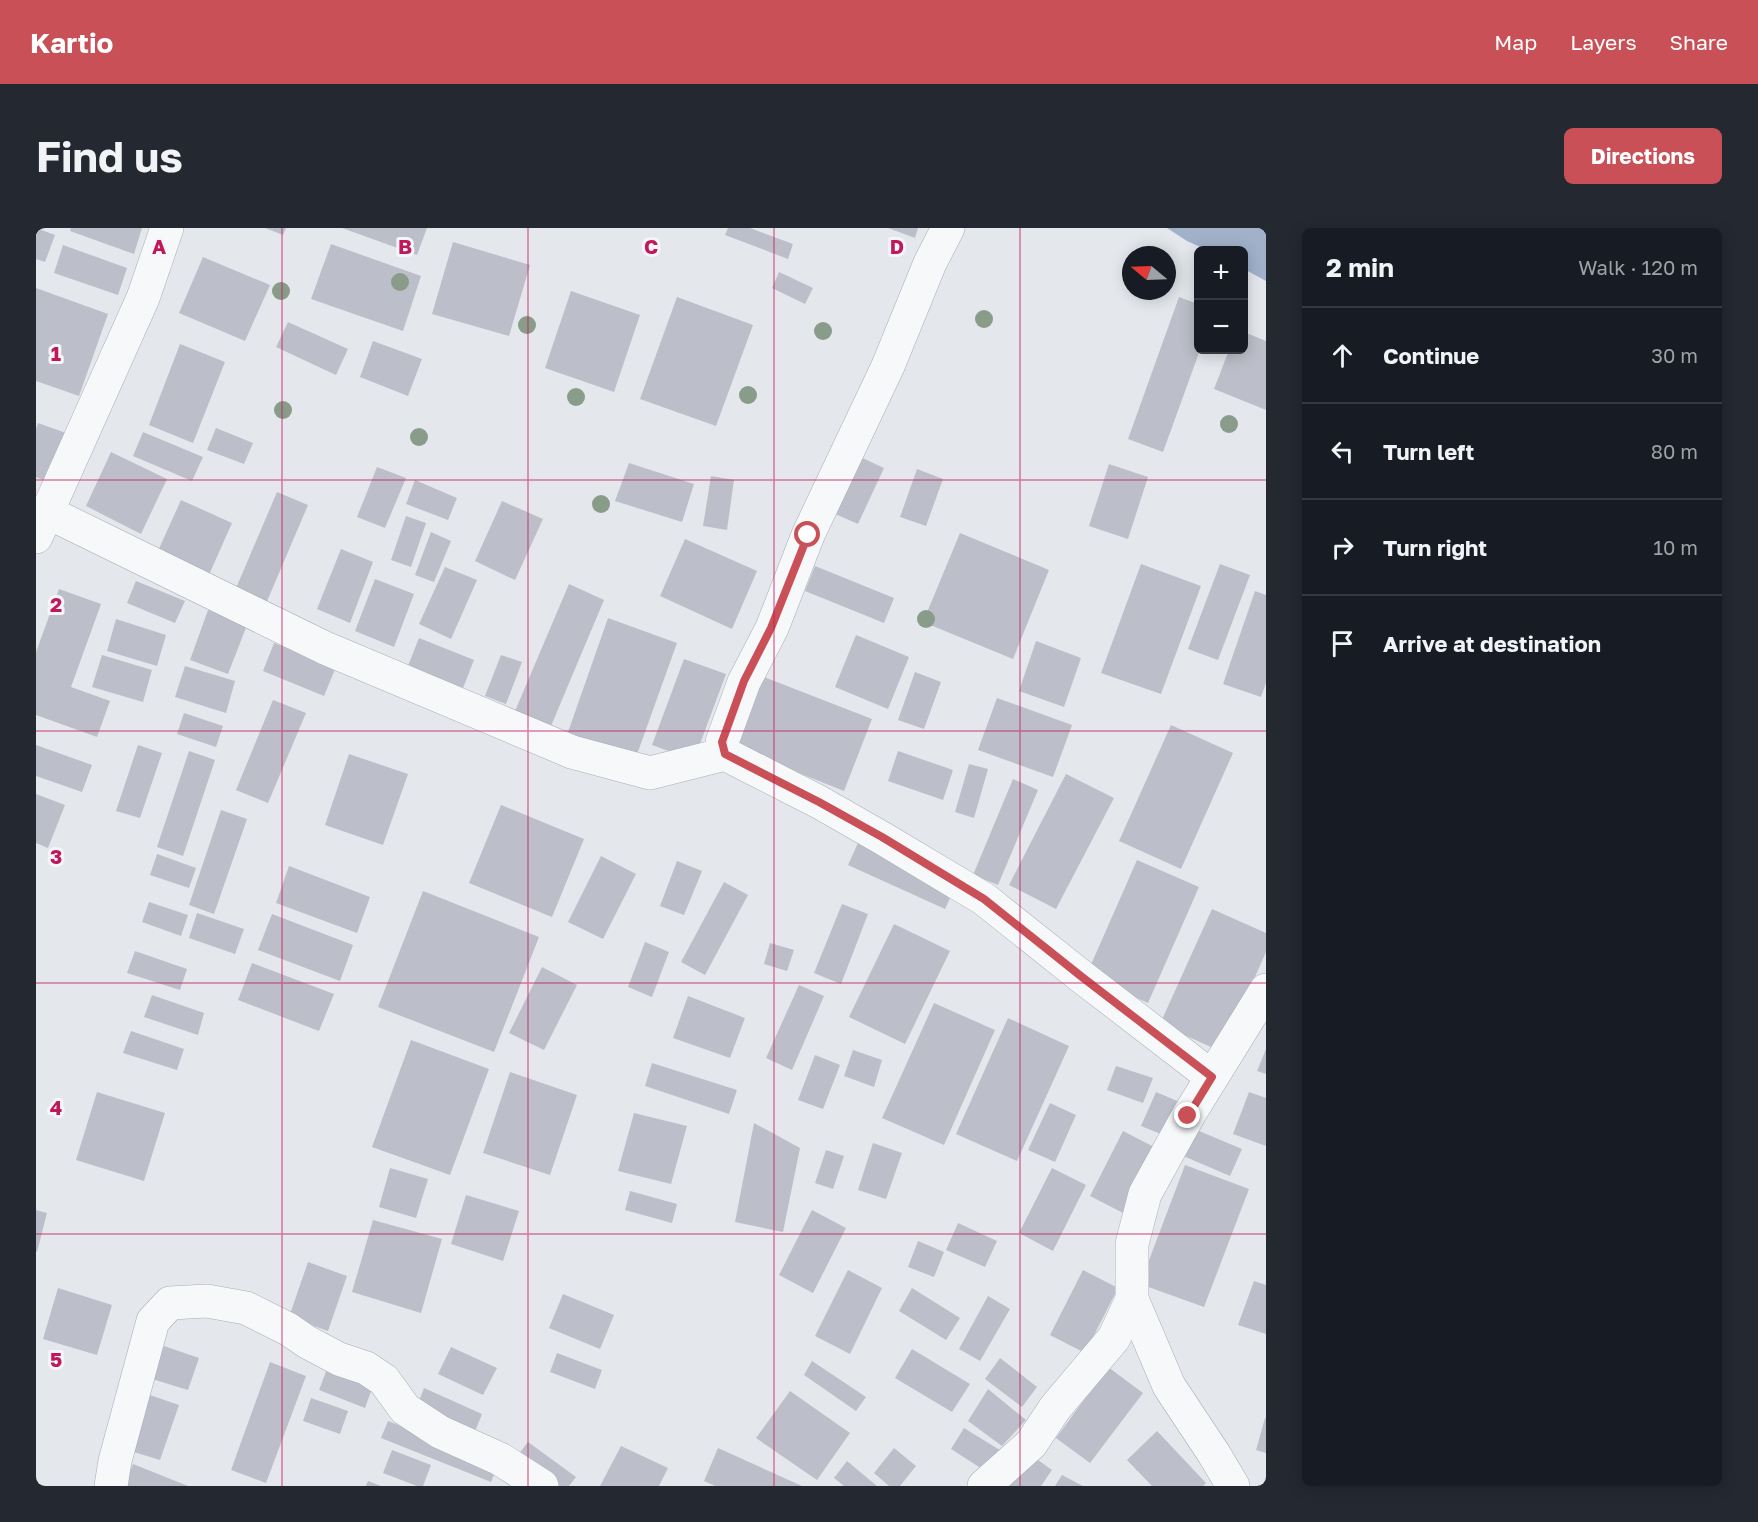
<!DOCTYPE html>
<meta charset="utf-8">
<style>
:root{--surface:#171b24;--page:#242831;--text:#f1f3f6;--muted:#9ea1a6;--line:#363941;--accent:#ca5058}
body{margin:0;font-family:"Golos Text",sans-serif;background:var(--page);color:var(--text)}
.controls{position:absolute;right:18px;top:18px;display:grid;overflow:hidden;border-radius:9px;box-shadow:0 3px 15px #0003}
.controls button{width:54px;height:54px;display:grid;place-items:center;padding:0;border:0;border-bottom:2px solid var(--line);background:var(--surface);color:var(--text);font:30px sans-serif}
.compass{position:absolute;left:1086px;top:18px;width:54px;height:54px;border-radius:50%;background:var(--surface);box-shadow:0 3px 15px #0003;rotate:289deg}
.stop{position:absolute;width:18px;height:18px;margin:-14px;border:4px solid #ca5058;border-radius:50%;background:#fff}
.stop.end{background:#ca5058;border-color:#fff;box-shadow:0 2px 6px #0008}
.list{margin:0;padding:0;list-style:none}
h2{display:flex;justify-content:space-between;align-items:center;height:78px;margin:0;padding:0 24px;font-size:26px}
h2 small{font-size:20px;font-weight:400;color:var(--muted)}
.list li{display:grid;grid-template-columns:39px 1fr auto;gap:18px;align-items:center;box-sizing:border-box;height:96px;padding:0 24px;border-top:2px solid var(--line)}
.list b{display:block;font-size:22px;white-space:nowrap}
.list em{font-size:20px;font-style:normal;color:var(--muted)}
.icon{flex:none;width:33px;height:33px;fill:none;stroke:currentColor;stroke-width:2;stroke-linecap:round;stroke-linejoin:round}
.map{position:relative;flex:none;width:1230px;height:1258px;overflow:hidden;border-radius:9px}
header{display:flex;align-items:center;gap:36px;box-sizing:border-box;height:84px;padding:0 30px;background:var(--accent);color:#fff}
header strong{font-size:28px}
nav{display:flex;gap:33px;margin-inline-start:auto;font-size:21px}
.intro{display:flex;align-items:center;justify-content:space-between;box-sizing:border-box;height:144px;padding:0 36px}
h1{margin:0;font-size:42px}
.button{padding:15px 27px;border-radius:9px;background:var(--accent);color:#fff;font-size:21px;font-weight:700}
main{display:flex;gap:36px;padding:0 36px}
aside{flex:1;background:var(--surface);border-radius:9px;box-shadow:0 3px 15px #0003}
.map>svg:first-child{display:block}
.water{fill:#a1b1ca}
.building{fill:#bcbfc9}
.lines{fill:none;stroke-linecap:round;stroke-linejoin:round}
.minor-casing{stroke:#a9adb6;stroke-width:34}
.minor{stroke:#f7f8fa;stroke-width:33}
.tree{fill:#899c8a}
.route{stroke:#ca5058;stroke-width:8}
.grid{fill:none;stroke:#c2185b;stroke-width:1.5;stroke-opacity:0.55}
.grid-label{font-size:20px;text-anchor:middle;font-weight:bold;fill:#c2185b;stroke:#f4f6f9;stroke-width:6;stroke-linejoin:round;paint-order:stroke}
</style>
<header>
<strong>Kartio</strong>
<nav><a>Map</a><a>Layers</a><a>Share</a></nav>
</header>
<div class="intro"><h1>Find us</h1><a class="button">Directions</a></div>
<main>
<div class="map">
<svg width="1230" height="1258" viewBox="0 0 1230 1258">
<rect width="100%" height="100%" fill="#e4e7ec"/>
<!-- water -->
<path class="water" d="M 1131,0 L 1230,0 L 1230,53 L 1208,41 L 1208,22 L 1171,22 L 1151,13 Z"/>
<!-- building -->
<path class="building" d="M 0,0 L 19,7 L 9,34 L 0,31 Z
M 35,0 L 106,0 L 98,26 L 34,3 Z
M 229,0 L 250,0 L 247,7 Z
M 306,0 L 391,0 L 381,27 Z
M 692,0 L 714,0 L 757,16 L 752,31 L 689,7 Z
M 852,0 L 882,0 L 879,10 Z
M 417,14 L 494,37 L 473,108 L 396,86 Z
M 295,16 L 385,48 L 367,103 L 275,71 Z
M 27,17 L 91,40 L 82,67 L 18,45 Z
M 167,29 L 234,57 L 209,113 L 143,85 Z
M 743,44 L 777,60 L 769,76 L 736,60 Z
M 0,60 L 72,86 L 43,168 L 0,153 Z
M 535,63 L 604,87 L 578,164 L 509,140 Z
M 641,69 L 717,97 L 680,198 L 604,171 Z
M 1143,69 L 1162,76 L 1162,122 L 1164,122 L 1127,224 L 1092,211 Z
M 252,94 L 312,121 L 300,147 L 240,119 Z
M 1208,104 L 1230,113 L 1230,182 L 1178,161 L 1193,122 L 1208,122 Z
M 337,113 L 386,131 L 372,168 L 324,149 Z
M 144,116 L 189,134 L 157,215 L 113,197 Z
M 2,195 L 30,205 L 13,254 L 0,249 L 0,201 Z
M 180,200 L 217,215 L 208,236 L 171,222 Z
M 107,204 L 167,229 L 156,253 L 97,228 Z
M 75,224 L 131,251 L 105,306 L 50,278 Z
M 822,228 L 848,240 L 822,296 L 797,285 Z
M 593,235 L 658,256 L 646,294 L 579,273 Z
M 1073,236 L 1112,249 L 1092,311 L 1053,298 Z
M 341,239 L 370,250 L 349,300 L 321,289 Z
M 881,241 L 907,251 L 890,298 L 864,289 Z
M 675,248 L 698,252 L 691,302 L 667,298 Z
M 379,252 L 421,270 L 412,292 L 370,276 Z
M 241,264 L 272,277 L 229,378 L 198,365 Z
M 145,272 L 196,295 L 172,349 L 121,325 Z
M 466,273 L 507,291 L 479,352 L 439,333 Z
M 370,288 L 390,295 L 375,339 L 355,332 Z
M 395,304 L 415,313 L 398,354 L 379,347 Z
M 924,305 L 1013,342 L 977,431 L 887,394 Z
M 649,311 L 721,343 L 696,401 L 624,368 Z
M 305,321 L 337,334 L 314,395 L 281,381 Z
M 1105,336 L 1165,358 L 1125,466 L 1065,445 Z
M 1184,336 L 1214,347 L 1182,432 L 1152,421 Z
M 779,338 L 858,370 L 848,395 L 769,363 Z
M 409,339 L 441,352 L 415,411 L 383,396 Z
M 339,351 L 378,366 L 358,419 L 319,403 Z
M 100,353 L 149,373 L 139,395 L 91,375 Z
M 533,356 L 568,372 L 515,498 L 479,483 Z
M 23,361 L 65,376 L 35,459 L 74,473 L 61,509 L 0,487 L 0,424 Z
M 1219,363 L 1230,367 L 1230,455 L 1225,469 L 1187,456 Z
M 172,382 L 211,397 L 192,446 L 154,432 Z
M 572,390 L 641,415 L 599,532 L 531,507 Z
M 80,391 L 130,407 L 121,438 L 71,423 Z
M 820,407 L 873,429 L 852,481 L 799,459 Z
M 383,410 L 438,432 L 427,460 L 372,438 Z
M 1000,413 L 1045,430 L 1028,479 L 983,463 Z
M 238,415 L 300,439 L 288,468 L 227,443 Z
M 66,427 L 116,442 L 107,474 L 56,459 Z
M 465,427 L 486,434 L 470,476 L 449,468 Z
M 648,431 L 690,446 L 658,532 L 616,517 Z
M 149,438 L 199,453 L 190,485 L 139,469 Z
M 879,444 L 905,454 L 888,501 L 862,492 Z
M 723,447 L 836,491 L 808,563 L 695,518 Z
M 961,470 L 1036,497 L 1017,549 L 942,522 Z
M 237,472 L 270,485 L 232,575 L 200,562 Z
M 148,485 L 187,498 L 180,519 L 141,506 Z
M 1135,497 L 1197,525 L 1145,641 L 1083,613 Z
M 0,517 L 56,537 L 46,564 L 0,548 Z
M 102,517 L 126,525 L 104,590 L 80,583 Z
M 153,523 L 179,532 L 147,628 L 121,619 Z
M 862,523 L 917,542 L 907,572 L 852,553 Z
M 313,526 L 372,546 L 347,617 L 289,597 Z
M 933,536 L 952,541 L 938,590 L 919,584 Z
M 1030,546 L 1078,570 L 1020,681 L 973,657 Z
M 977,551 L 1002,562 L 962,657 L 937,647 Z
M 0,566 L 29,577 L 12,620 L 0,615 Z
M 465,577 L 548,611 L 516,689 L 433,655 Z
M 185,582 L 211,591 L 178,686 L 153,677 Z
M 822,615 L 919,659 L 909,681 L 812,637 Z
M 121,626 L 160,640 L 153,660 L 114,647 Z
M 565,628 L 600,646 L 567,711 L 532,694 Z
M 1101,632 L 1163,659 L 1112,775 L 1050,748 Z
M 641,633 L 666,643 L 648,687 L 624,678 Z
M 253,638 L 334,669 L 321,705 L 240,675 Z
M 688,654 L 712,667 L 669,747 L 645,734 Z
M 387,663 L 503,709 L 458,824 L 342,779 Z
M 113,674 L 152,687 L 145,708 L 106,694 Z
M 806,676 L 832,686 L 805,756 L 778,745 Z
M 1176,681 L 1230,705 L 1230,724 L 1186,824 L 1124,796 Z
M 161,685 L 208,701 L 199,726 L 153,710 Z
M 236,686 L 317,717 L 304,753 L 222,722 Z
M 858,696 L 914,723 L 869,816 L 813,789 Z
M 609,714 L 633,724 L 616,769 L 592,759 Z
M 734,715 L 758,722 L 751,743 L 728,736 Z
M 99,723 L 151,741 L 144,762 L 91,745 Z
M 216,735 L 298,766 L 283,803 L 202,772 Z
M 506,739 L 541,757 L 508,822 L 473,805 Z
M 763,757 L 788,768 L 756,842 L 730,830 Z
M 116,767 L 168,785 L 162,807 L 108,789 Z
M 652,768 L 709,790 L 694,830 L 637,810 Z
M 898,775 L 959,802 L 908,917 L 846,890 Z
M 972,790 L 1033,818 L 981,933 L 920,906 Z
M 95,803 L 148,821 L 141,842 L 87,825 Z
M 375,812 L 453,841 L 414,947 L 336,919 Z
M 1230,821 L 1230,846 L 1221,843 Z
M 817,822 L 846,832 L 838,859 L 808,848 Z
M 779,827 L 804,837 L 787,881 L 762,872 Z
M 616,835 L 701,862 L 693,886 L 609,858 Z
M 1080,838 L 1117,850 L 1107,875 L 1071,862 Z
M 474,844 L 541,867 L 514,947 L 447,925 Z
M 61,864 L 129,885 L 108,953 L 40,932 Z
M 1120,864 L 1146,875 L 1132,909 L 1105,898 Z
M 1213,864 L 1230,870 L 1230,918 L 1197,906 Z
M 1014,875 L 1040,887 L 1019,934 L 992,922 Z
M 598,885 L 651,898 L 635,956 L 582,943 Z
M 718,895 L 764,920 L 747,1004 L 699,994 Z
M 1156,900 L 1206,921 L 1194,948 L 1145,927 Z
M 1087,903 L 1122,921 L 1089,986 L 1054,968 Z
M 837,915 L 866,925 L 850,971 L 822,962 Z
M 790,922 L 808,928 L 797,961 L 779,955 Z
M 1149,937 L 1213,961 L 1168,1079 L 1104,1056 Z
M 354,940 L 392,951 L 380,990 L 343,979 Z
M 1016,940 L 1050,957 L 1017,1023 L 983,1005 Z
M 594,963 L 641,976 L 636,995 L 589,982 Z
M 430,967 L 483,983 L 467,1033 L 415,1016 Z
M 0,982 L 11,985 L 1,1024 L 0,1023 Z
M 776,982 L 810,1000 L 777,1065 L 743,1047 Z
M 337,992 L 406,1011 L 385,1085 L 316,1064 Z
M 922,995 L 961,1013 L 949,1039 L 910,1022 Z
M 882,1013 L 908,1024 L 898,1049 L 872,1039 Z
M 272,1034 L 311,1048 L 292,1103 L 253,1089 Z
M 812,1042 L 846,1060 L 814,1126 L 779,1108 Z
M 1047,1042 L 1082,1060 L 1049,1125 L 1014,1107 Z
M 1218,1053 L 1230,1057 L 1230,1106 L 1202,1097 Z
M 22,1060 L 76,1077 L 61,1127 L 7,1111 Z
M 876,1060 L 924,1090 L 910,1112 L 863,1083 Z
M 527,1066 L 578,1087 L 564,1121 L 513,1100 Z
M 952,1068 L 974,1081 L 944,1133 L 923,1121 Z
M 128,1118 L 163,1130 L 152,1162 L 116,1151 Z
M 415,1119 L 461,1140 L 447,1167 L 402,1146 Z
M 876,1121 L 934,1156 L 916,1184 L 859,1150 Z
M 521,1125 L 566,1142 L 559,1161 L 514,1144 Z
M 964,1130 L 1001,1159 L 986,1179 L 949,1151 Z
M 776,1133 L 830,1169 L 820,1183 L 768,1147 Z
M 234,1134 L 270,1148 L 230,1255 L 195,1242 Z
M 1072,1139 L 1107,1165 L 1054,1235 L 1020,1210 Z
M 291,1141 L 337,1158 L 329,1180 L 283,1162 Z
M 388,1160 L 446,1186 L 438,1206 L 380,1181 Z
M 952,1161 L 990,1192 L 966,1218 L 932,1193 Z
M 754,1163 L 814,1205 L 781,1252 L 720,1210 Z
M 108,1165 L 143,1177 L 124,1232 L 88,1221 Z
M 275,1170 L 312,1183 L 304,1206 L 267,1193 Z
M 1229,1190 L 1230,1190 L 1230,1225 L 1220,1222 Z
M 352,1193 L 462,1237 L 455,1254 L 345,1210 Z
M 928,1200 L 967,1224 L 954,1246 L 915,1221 Z
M 1121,1203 L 1170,1255 L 1167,1258 L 1116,1258 L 1091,1232 Z
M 492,1214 L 540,1249 L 533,1258 L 524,1258 L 482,1227 Z
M 585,1218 L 632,1240 L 623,1258 L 564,1258 Z
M 682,1220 L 766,1258 L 679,1258 L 668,1253 Z
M 858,1220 L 880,1238 L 864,1258 L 853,1258 L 838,1245 Z
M 356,1222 L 395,1237 L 387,1258 L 381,1258 L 347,1245 Z
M 995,1227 L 1016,1242 L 1005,1258 L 974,1258 Z
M 811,1233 L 841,1258 L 808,1258 L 798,1250 Z
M 97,1236 L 152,1258 L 88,1258 Z
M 1026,1247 L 1047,1258 L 1019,1258 Z
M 332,1253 L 345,1258 L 330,1258 Z"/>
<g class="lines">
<!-- minor casing -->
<g class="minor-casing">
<path id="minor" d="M 912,0 L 894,35 L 852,138 L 772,307 L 736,400 L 708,454 L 686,514 L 689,526 L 783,574 L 846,610 L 948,671 L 1046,749 L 1176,849
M 11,284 L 289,420 L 536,524 L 614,545 L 689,526
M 0,309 L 107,70 L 131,0
M 75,1258 L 79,1233 L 117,1093 L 134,1075 L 171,1073 L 210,1080 L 252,1101 L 271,1114 L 303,1131 L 330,1140 L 348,1152 L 369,1181 L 404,1204 L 464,1231 L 506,1258
M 948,1258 L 995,1216 L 1019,1180 L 1078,1110 L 1096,1071
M 1197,1258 L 1178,1226 L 1133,1158 L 1096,1071 L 1096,1016 L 1109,966 L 1152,888 L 1230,762"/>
</g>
<!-- minor -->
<use href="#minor" class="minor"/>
</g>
<!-- trees -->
<g class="tree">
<circle cx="364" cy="54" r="9"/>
<circle cx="245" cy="63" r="9"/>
<circle cx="948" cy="91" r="9"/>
<circle cx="491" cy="97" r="9"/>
<circle cx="787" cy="103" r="9"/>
<circle cx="712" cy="167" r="9"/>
<circle cx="540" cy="169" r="9"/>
<circle cx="247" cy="182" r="9"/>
<circle cx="1193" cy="196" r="9"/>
<circle cx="383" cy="209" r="9"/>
<circle cx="565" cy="276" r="9"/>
<circle cx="890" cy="391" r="9"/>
</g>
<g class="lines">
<!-- route -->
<path class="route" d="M 772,307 L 735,400 L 708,453 L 686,514 L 689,526 L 783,574 L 846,609 L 948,671 L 1046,749 L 1176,849 L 1152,888"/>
</g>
<!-- grid -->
<path class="grid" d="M 246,0 L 246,1258M 492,0 L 492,1258M 738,0 L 738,1258M 984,0 L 984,1258M 0,252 L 1230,252M 0,503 L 1230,503M 0,755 L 1230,755M 0,1006 L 1230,1006"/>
<g class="grid-label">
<text x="123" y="26">A</text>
<text x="369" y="26">B</text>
<text x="615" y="26">C</text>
<text x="861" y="26">D</text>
<text x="20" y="133">1</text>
<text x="20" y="384">2</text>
<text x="20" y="636">3</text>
<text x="20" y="887">4</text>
<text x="20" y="1139">5</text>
</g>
</svg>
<div class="controls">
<button>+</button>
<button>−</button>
</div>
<svg class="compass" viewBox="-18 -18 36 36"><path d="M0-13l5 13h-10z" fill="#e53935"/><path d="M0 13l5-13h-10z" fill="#9ea1a6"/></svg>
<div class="stop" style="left:772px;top:307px"></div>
<div class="stop end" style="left:1152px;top:888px"></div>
</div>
<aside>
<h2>2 min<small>Walk · 120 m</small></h2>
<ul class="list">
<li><svg class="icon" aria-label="ahead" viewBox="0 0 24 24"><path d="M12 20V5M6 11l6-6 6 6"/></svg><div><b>Continue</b></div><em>30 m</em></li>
<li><svg class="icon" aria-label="left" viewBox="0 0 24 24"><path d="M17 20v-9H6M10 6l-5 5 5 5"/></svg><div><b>Turn left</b></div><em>80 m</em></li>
<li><svg class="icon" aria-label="right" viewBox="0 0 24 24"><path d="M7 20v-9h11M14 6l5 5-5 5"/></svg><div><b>Turn right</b></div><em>10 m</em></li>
<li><svg class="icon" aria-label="arrive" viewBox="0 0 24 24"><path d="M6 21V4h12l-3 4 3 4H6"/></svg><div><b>Arrive at destination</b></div></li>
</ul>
</aside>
</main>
